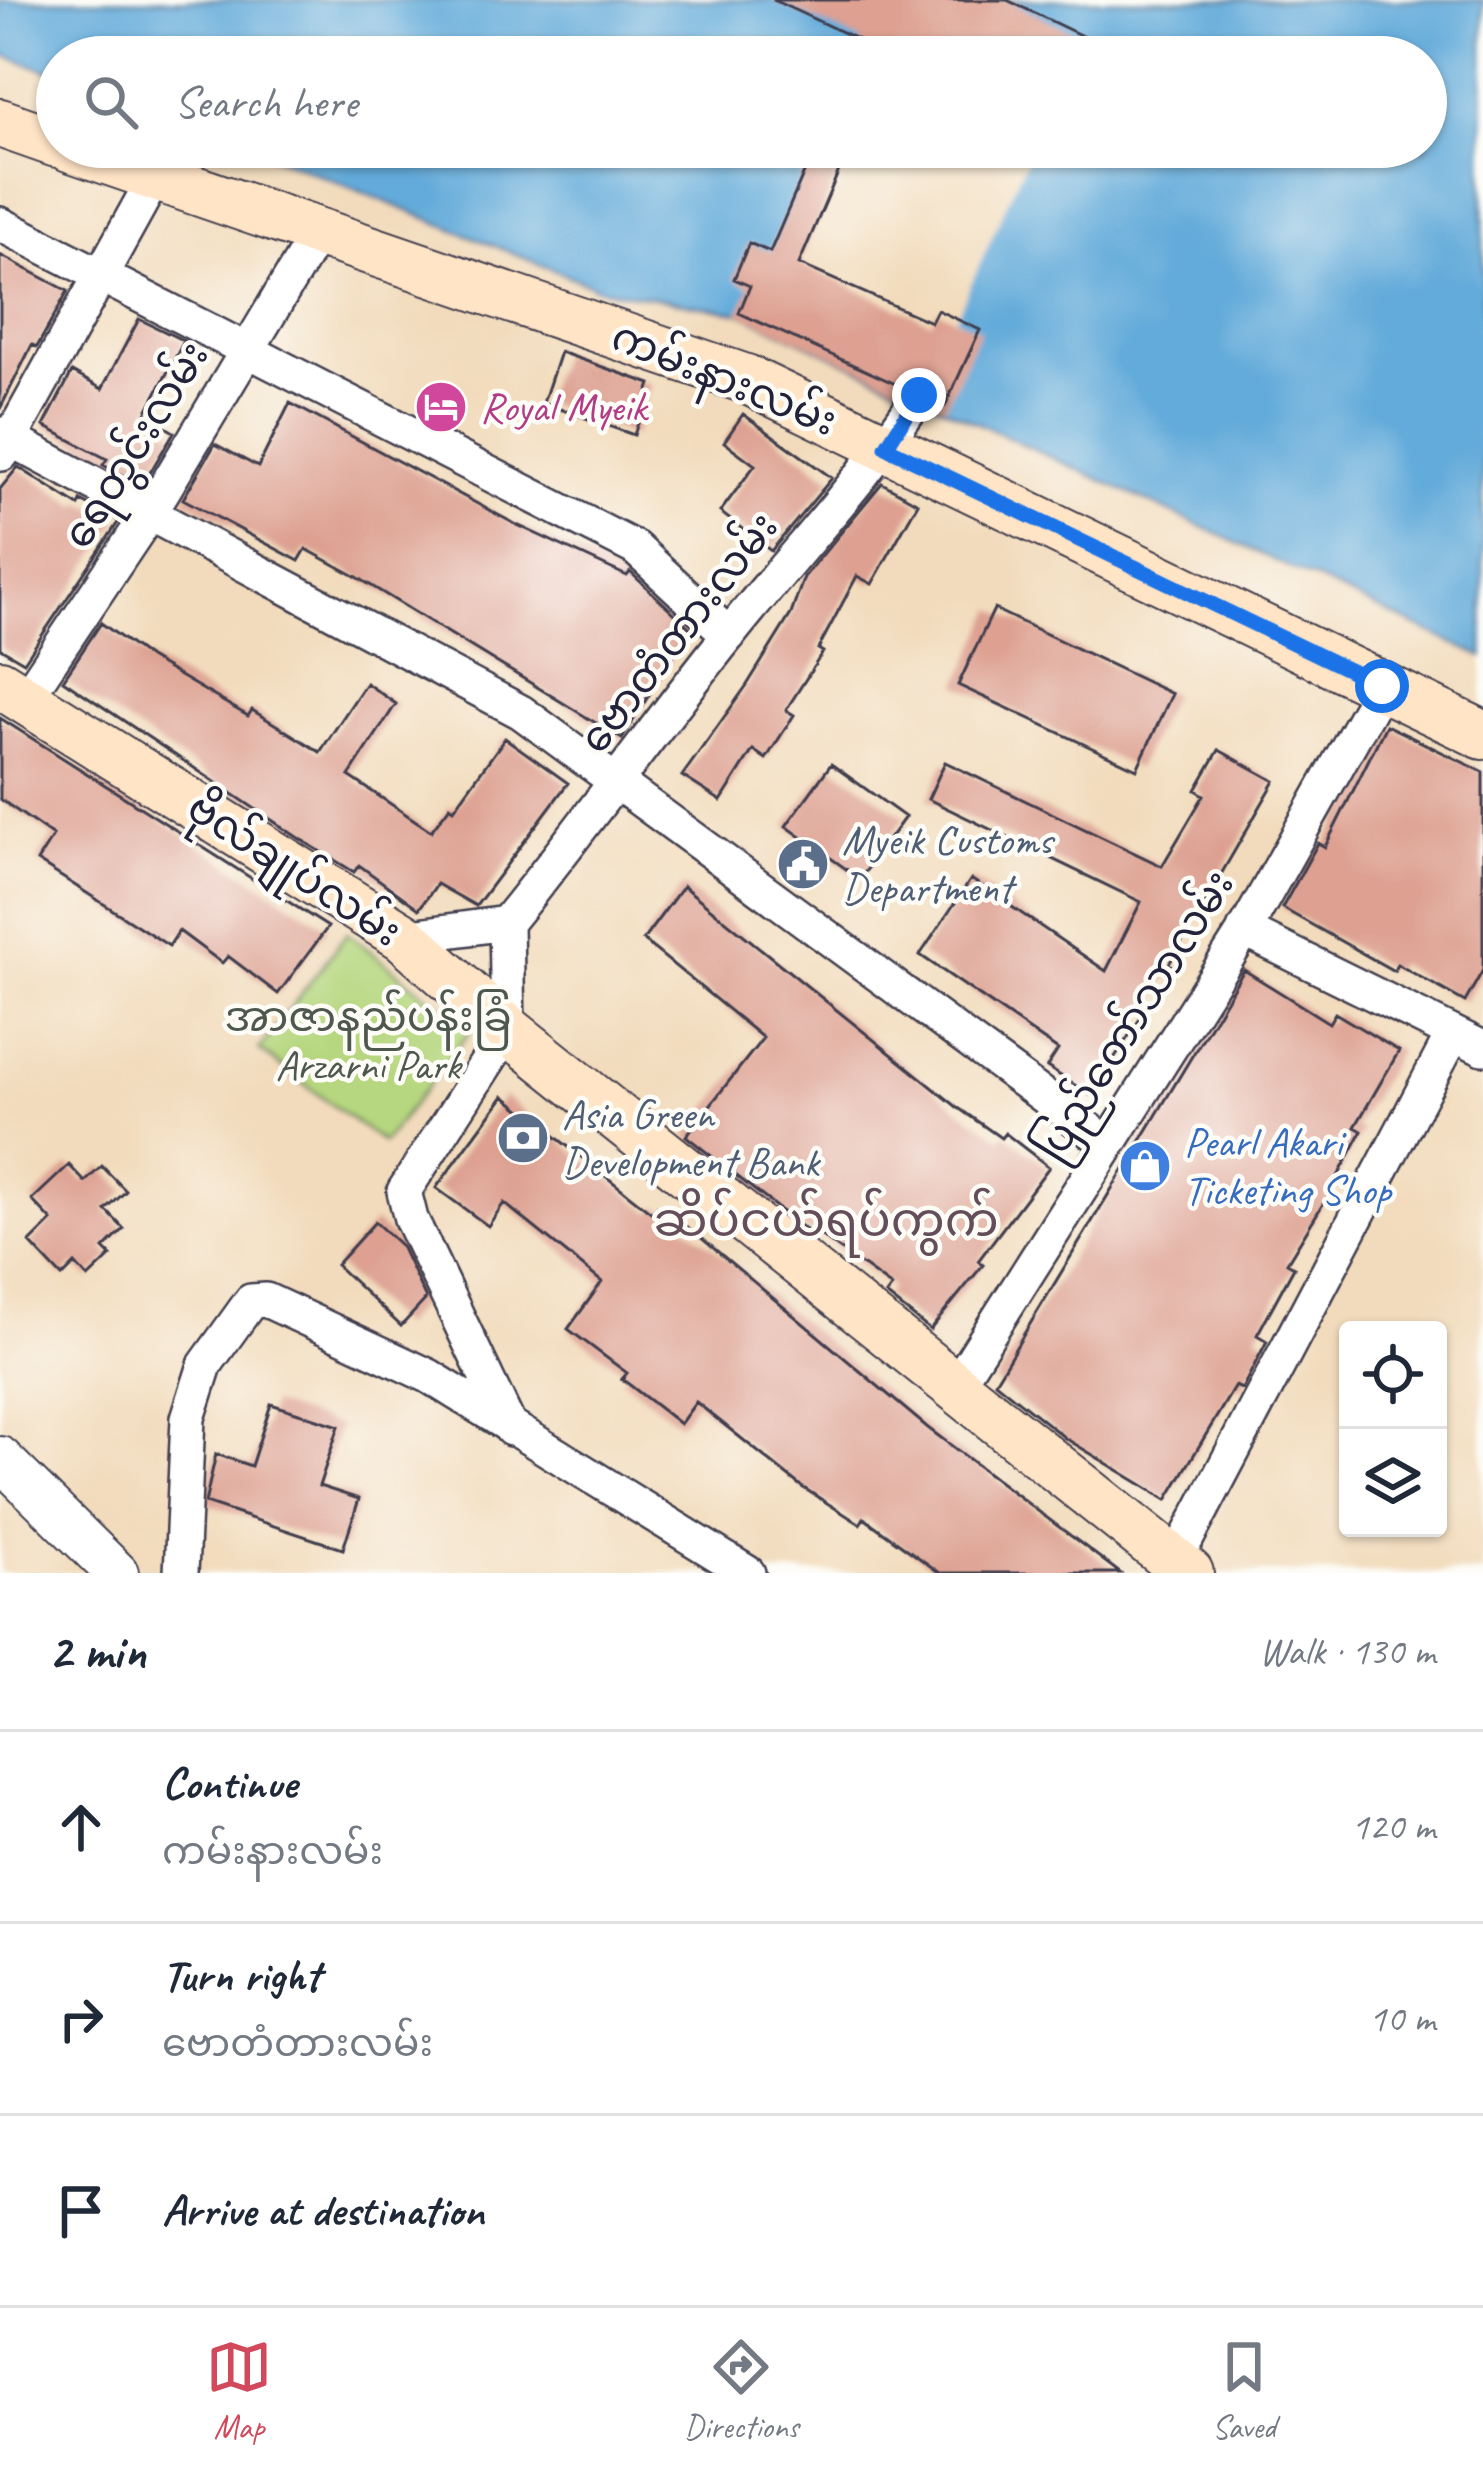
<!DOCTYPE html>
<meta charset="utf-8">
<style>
:root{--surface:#fff;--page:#f6f6f7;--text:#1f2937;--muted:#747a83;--line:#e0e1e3;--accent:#d1495b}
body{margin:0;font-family:Caveat,"Noto Sans Myanmar",sans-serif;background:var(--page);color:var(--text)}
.controls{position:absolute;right:36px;bottom:36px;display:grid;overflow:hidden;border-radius:12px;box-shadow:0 3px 9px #0004}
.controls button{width:108px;height:108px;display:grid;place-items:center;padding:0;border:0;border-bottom:3px solid var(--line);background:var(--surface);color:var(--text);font:60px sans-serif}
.stop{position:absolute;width:36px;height:36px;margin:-27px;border:9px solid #1a73e8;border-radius:50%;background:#fff}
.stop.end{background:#1a73e8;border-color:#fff;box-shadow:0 3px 12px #0008}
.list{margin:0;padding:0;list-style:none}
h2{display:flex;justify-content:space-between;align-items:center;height:156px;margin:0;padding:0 48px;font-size:51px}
h2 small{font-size:39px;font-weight:400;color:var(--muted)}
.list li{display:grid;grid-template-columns:78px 1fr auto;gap:36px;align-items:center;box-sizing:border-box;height:192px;padding:0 48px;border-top:3px solid var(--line)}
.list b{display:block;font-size:45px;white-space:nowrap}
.list p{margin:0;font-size:39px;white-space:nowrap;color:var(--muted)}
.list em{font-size:39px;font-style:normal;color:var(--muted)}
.icon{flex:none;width:66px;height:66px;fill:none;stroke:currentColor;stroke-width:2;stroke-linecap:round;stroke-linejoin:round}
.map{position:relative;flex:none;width:1483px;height:1573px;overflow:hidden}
.search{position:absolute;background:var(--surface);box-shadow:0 3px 9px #0004;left:36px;right:36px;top:36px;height:132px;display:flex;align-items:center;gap:30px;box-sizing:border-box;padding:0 42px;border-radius:66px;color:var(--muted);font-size:45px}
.sheet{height:732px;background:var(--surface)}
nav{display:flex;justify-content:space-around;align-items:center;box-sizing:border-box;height:168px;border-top:3px solid var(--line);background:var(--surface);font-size:33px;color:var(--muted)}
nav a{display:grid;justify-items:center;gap:6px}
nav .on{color:var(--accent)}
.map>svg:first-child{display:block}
.green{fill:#b6d77f;stroke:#6c7c5d;stroke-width:3}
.water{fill:#63abda;stroke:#42668a;stroke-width:3}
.pier{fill:#f2dbbc}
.building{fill:#dda091}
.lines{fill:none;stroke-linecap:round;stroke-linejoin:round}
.minor-casing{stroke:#413e4e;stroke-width:38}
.tertiary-casing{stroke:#413e4e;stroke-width:46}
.secondary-casing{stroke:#413e4e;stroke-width:52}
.minor{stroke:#fff;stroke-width:33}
.tertiary{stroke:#fff;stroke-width:42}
.secondary{stroke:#ffe4c6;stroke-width:48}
.route{stroke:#1a73e8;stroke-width:15}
.labels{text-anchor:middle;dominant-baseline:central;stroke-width:9;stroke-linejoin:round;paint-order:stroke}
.street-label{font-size:42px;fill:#22223b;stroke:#fdfcf7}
.hotel-label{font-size:42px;fill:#b23c85;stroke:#fdfcf7;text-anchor:start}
.service-label{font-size:42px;fill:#4e5e75;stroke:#fdfcf7;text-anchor:start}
.park-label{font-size:42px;fill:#4e584f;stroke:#fdfcf7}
.shop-label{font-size:42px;fill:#366cbe;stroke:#fdfcf7;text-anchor:start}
.quarter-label{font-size:48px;fill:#634e59;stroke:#fdfcf7}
</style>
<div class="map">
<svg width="1483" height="1573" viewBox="0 0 1483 1573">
<rect width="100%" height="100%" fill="#fdfcf7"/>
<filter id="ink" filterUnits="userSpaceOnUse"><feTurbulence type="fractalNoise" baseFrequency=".00833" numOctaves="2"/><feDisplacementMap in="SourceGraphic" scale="24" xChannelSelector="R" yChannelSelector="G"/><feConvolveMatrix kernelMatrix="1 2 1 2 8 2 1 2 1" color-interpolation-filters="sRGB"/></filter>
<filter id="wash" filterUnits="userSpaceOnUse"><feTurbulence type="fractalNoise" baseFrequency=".004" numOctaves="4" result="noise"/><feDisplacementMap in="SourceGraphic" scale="48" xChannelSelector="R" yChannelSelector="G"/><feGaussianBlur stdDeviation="2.7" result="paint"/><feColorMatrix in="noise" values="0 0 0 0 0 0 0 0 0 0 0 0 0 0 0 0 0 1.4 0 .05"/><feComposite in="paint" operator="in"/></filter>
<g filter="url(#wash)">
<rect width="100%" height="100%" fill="#f2dbbc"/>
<!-- green -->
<path class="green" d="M 347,933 L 471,1030 L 383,1143 L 259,1050 Z"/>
<!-- water -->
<path class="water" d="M 0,0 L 1483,0 L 1483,657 L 740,313 L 598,288 L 251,147 L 1426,147 L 1426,57 L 57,57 L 57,74 L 0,54 Z"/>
<!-- pier -->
<path class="pier" d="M 815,147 L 1032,147 L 956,318 L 980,330 L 945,406 L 739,313 L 750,287 L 734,279 L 749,243 L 770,251 Z"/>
<g id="blocks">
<!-- building -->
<path class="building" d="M 773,0 L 1007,0 L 1126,57 L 854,57 L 861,41 Z
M 815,147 L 849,147 L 799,264 L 931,322 L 937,310 L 980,330 L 945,406 L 938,403 L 938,387 L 930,377 L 911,376 L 900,386 L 739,313 L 750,286 L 734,279 L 749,243 L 770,252 Z
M 0,255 L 68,291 L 37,347 L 32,345 L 0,409 Z
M 139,319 L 184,341 L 145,415 L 174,432 L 142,486 L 103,465 L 107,459 L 44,426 L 72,372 L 102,389 Z
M 560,352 L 651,384 L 634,435 L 543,403 Z
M 290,403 L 515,524 L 627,576 L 630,572 L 690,628 L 622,739 L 357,577 L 306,549 L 299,561 L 183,499 L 215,444 L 258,467 Z
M 743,414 L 832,478 L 771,551 L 720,512 L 755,465 L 724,442 Z
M 18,467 L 79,506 L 81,501 L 119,521 L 24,662 L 0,648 L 0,489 Z
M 882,483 L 918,503 L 872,584 L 857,576 L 818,649 L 823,652 L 786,710 L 794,715 L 766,759 L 753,750 L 721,801 L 682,776 L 747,685 L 791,614 L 804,577 Z
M 994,609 L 1172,694 L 1137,769 L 958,685 Z
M 101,623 L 149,658 L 248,716 L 252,710 L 320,752 L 366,683 L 396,704 L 349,776 L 431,831 L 450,806 L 454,809 L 505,738 L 568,783 L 476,906 L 437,884 L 419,909 L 359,865 L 354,872 L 297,837 L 63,680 Z
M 0,718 L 328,927 L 278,994 L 228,956 L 222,963 L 179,931 L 169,946 L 37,861 L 53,836 L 0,799 Z
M 1386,725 L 1483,772 L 1483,970 L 1465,1002 L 1397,964 L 1394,971 L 1282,908 L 1318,843 L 1325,847 Z
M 1219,750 L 1275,781 L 1169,964 L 1174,967 L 1090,1095 L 1047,1067 L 1058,1050 L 920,955 L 971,879 L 1106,971 L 1141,902 L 928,799 L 945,762 L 1162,866 L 1204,795 L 1196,790 Z
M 831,764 L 905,817 L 860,879 L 786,826 Z
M 683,886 L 957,1107 L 1001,1138 L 1005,1133 L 1049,1167 L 978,1261 L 983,1265 L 930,1330 L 886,1295 L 892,1287 L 812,1229 L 809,1233 L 686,1136 L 763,1038 L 643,940 Z
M 1244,970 L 1329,1023 L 1335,1013 L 1399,1051 L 1355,1127 L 1362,1131 L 1326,1199 L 1287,1263 L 1294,1267 L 1257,1335 L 1267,1341 L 1242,1389 L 1235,1386 L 1167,1500 L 1065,1438 L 995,1382 Z
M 504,1096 L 652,1213 L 658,1206 L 699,1236 L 928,1428 L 1120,1573 L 940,1573 L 864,1518 L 860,1524 L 802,1487 L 696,1402 L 680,1424 L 622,1379 L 627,1373 L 568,1329 L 602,1282 L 504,1203 L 488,1226 L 436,1188 Z
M 69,1165 L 85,1182 L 102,1166 L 126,1191 L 106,1210 L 124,1229 L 104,1249 L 111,1256 L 88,1278 L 75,1264 L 62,1277 L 30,1243 L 52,1221 L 32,1200 Z
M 375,1222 L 401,1246 L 426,1299 L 401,1326 L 336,1265 Z
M 271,1404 L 339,1426 L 319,1486 L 359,1499 L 343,1549 L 205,1503 L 216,1454 L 251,1466 Z"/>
</g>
</g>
<g filter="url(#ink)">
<use href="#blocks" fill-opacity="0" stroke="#413e4e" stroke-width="3"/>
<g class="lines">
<!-- minor casing -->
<g class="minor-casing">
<path id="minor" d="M 0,224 L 635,548 L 729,635
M 0,434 L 521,712 L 1109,1144
M 2,454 L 155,177
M 25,699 L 151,511 L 317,234
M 506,923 C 583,828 654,728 731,632 C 794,553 865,480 919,395
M 1244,930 L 1483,1048
M 404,937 L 506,923 L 508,1030 L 404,1191 L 411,1219 L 511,1429
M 955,1387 L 1248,925 L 1382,686
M 1175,1561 L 1453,1034
M 181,1573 L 188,1418 L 205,1365 L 251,1301 L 266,1300 L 429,1376 L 748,1573"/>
</g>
<!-- tertiary casing -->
<g class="tertiary-casing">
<path id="tertiary" d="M 0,1458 L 117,1573"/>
</g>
<!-- secondary casing -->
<g class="secondary-casing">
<path id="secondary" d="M 0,123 L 57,143
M 69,147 L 746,379 L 1483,735
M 0,684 L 404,937 L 508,1030 L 1189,1573"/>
</g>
<!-- minor -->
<use href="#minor" class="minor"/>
<!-- tertiary -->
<use href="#tertiary" class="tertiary"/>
<!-- secondary -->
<use href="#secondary" class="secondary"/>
</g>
</g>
<g class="lines" filter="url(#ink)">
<!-- route -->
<path class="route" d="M 919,395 L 886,447 L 1382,686"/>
</g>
<!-- icons -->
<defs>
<g id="hotel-disc" transform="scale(2.7)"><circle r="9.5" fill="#d1479c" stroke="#fdfcf7"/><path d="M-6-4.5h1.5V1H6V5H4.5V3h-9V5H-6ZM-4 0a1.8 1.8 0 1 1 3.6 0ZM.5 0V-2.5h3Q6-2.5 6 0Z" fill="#fff"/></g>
<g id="civic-disc" transform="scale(2.7)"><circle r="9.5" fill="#5c6f8a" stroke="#fdfcf7"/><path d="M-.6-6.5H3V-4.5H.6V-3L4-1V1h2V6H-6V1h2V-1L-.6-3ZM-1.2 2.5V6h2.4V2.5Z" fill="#fff"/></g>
<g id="bank-disc" transform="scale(2.7)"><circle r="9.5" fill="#5c6f8a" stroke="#fdfcf7"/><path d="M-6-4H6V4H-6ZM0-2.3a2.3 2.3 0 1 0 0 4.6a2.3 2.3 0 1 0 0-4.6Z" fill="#fff"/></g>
<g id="shop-disc" transform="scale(2.7)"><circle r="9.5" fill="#3f7fe0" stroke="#fdfcf7"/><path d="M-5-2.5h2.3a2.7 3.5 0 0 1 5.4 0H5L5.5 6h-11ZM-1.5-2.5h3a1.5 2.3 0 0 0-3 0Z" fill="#fff"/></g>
</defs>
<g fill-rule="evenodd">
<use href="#hotel-disc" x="441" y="407"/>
<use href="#civic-disc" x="803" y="864"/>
<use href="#bank-disc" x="523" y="1138"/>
<use href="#shop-disc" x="1145" y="1166"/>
</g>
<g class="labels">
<!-- street labels -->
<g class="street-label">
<text transform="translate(724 379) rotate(22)">ကမ်းနားလမ်း</text>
<text transform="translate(136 445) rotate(-58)">ရေတွင်းလမ်း</text>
<text transform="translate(679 633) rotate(-52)">ဗောတံတားလမ်း</text>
<text transform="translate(294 870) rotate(33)">ဗိုလ်ချုပ်လမ်း</text>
<text transform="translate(1135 1016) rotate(-58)">ပြည်တော်သာလမ်း</text>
</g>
<!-- hotel labels -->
<g class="hotel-label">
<text x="480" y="407">Royal Myeik</text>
</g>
<!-- service labels -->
<g class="service-label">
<text x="842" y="840">Myeik Customs<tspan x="842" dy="48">Department</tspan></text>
<text x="562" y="1114">Asia Green<tspan x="562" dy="48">Development Bank</tspan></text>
</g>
<!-- park labels -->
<g class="park-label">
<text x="368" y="1017">အာဇာနည်ပန်းခြံ<tspan x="368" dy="48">Arzarni Park</tspan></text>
</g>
<!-- shop labels -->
<g class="shop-label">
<text x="1184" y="1142">Pearl Akari<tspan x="1184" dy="48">Ticketing Shop</tspan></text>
</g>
<!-- quarter labels -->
<g class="quarter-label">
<text x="826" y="1220">ဆိပ်ငယ်ရပ်ကွက်</text>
</g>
</g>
</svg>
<div class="controls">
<button><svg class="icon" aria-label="locate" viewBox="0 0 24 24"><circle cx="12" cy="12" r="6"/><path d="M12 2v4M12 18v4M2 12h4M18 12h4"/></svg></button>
<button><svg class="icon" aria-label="layers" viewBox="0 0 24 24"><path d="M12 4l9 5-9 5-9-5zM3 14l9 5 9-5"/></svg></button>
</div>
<div class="stop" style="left:1382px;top:686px"></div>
<div class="stop end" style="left:919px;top:395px"></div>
<div class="search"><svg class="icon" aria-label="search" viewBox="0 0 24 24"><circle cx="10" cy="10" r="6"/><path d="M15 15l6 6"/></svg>Search here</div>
</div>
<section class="sheet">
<h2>2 min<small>Walk · 130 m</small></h2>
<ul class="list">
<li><svg class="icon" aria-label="ahead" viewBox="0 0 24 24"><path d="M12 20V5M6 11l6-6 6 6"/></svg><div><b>Continue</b><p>ကမ်းနားလမ်း</p></div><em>120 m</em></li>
<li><svg class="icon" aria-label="right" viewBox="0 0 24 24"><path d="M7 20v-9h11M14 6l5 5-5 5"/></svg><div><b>Turn right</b><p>ဗောတံတားလမ်း</p></div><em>10 m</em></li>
<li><svg class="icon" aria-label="arrive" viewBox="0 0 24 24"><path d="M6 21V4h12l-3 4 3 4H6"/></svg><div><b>Arrive at destination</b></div></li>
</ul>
</section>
<nav>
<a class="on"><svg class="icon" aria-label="map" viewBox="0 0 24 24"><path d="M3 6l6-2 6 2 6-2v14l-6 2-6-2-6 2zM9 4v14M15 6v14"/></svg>Map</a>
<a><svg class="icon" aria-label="directions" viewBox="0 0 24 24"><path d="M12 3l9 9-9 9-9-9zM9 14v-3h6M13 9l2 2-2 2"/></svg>Directions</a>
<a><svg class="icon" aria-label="saved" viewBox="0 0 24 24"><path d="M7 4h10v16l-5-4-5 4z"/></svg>Saved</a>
</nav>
